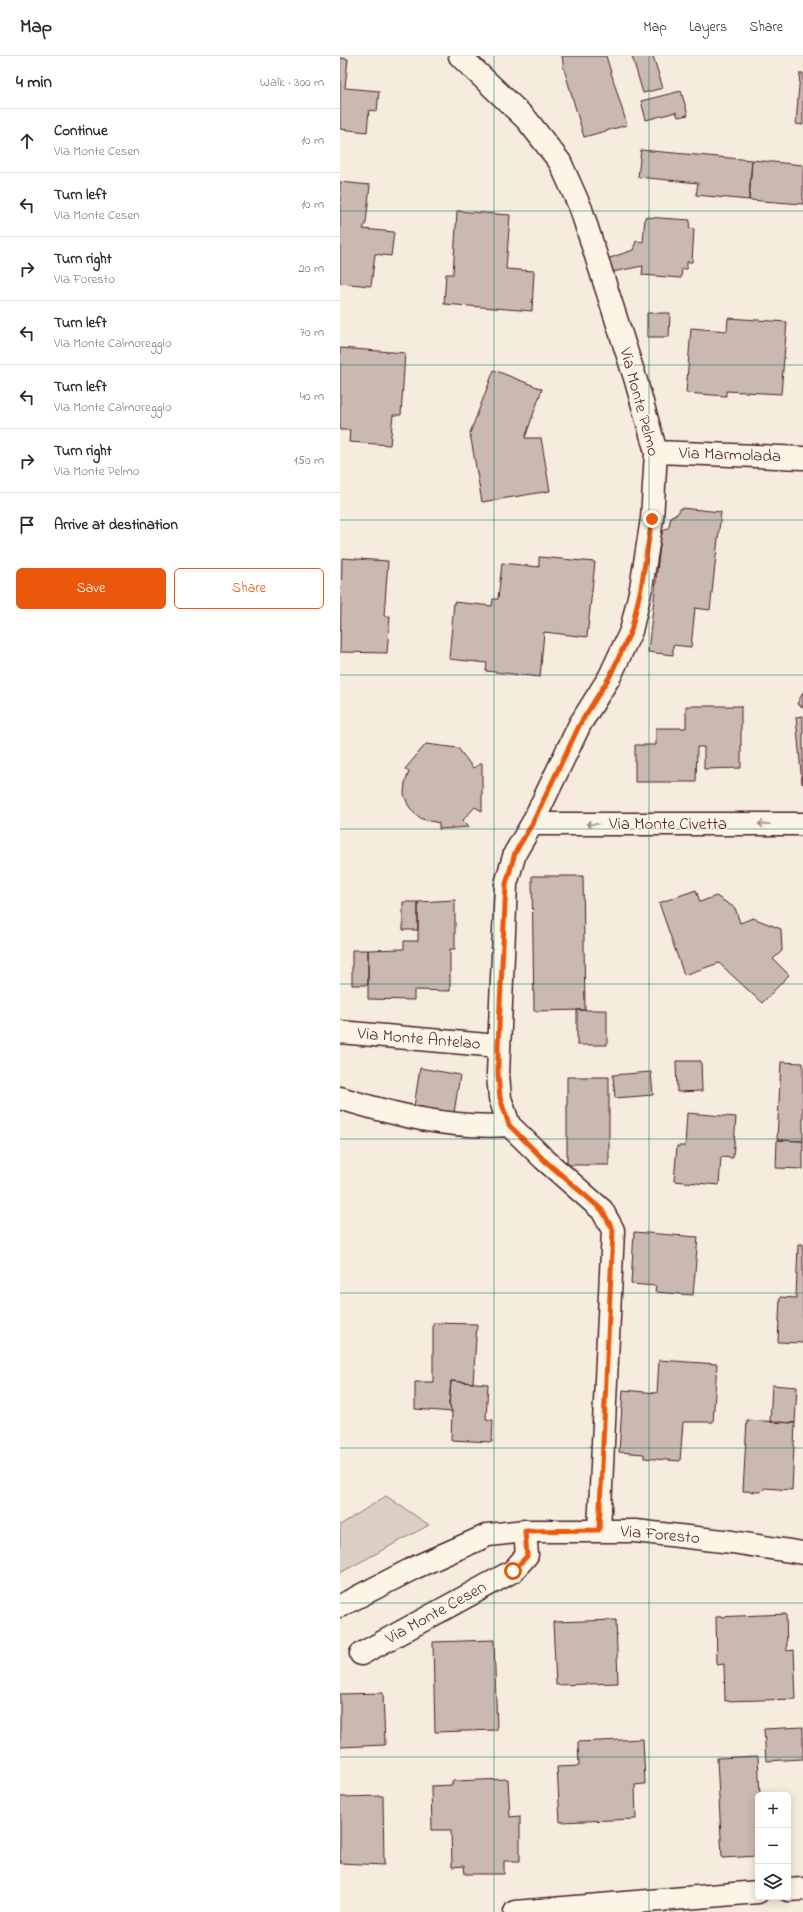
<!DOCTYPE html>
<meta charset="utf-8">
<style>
:root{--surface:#fff;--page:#f2f2f3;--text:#2b2b33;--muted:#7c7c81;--line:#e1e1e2;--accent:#ea580c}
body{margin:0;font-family:"Indie Flower",sans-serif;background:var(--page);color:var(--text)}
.controls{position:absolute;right:12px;bottom:12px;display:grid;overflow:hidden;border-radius:6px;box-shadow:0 2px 10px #0003}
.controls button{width:36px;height:36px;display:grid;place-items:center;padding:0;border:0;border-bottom:1px solid var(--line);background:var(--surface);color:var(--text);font:20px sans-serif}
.stop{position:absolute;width:12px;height:12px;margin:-9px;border:3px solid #ea580c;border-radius:50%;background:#fff}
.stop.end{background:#ea580c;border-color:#fff;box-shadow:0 1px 4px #0008}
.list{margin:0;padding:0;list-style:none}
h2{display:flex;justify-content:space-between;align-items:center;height:52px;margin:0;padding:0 16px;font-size:17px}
h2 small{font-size:13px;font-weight:400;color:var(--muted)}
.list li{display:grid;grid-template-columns:26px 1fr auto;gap:12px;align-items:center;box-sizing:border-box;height:64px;padding:0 16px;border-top:1px solid var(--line)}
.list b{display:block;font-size:15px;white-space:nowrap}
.list p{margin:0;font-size:13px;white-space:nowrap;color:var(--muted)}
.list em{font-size:13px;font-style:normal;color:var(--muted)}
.actions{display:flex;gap:8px;padding:12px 16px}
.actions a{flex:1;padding:9px 0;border:1px solid var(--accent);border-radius:6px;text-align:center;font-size:14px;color:var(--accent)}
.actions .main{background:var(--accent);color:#fff}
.icon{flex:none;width:22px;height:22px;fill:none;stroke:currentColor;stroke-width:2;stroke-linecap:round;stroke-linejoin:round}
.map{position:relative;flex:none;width:463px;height:1856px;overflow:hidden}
header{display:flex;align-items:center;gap:24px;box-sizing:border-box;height:56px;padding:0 20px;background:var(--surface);border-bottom:1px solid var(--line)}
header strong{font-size:19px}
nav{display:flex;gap:22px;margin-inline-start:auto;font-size:14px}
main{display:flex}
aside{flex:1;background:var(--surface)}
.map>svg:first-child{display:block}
.green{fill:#dbcec4;stroke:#927678}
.building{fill:#cab9b1;stroke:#4a1f2b}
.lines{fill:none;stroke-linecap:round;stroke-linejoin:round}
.minor-casing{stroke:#4a1f2b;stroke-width:25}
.minor{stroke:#fcf5e5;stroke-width:22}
.oneway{stroke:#a38a88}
.route{stroke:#ea580c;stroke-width:5}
.grid{fill:none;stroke:#0f766e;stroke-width:1;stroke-opacity:0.55}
.labels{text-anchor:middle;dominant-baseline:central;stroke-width:3;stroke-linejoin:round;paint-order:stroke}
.street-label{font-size:17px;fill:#4a1f2b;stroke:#fcf5e5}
</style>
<header>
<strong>Map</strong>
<nav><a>Map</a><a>Layers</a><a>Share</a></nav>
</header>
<main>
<aside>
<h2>4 min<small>Walk · 300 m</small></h2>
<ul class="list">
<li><svg class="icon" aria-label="ahead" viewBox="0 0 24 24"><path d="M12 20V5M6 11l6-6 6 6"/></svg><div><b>Continue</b><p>Via Monte Cesen</p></div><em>10 m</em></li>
<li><svg class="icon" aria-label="left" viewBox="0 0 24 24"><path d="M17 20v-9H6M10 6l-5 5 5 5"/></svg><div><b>Turn left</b><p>Via Monte Cesen</p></div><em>10 m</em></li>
<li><svg class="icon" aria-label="right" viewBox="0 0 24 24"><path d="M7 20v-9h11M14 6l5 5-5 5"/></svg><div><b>Turn right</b><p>Via Foresto</p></div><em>20 m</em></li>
<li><svg class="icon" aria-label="left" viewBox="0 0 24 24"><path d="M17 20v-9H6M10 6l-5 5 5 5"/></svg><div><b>Turn left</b><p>Via Monte Calmoreggio</p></div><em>70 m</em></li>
<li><svg class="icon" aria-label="left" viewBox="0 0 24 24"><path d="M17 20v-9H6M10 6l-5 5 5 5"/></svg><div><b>Turn left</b><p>Via Monte Calmoreggio</p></div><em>40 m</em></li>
<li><svg class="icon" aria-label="right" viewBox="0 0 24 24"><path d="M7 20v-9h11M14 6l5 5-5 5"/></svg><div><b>Turn right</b><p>Via Monte Pelmo</p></div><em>150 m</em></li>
<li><svg class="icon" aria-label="arrive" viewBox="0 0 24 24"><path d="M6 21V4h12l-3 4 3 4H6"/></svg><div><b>Arrive at destination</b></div></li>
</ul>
<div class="actions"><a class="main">Save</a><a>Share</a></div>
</aside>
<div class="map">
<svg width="463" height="1856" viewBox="0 0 463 1856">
<rect width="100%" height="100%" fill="#f5ecde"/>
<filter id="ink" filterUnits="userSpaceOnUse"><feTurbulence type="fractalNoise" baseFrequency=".025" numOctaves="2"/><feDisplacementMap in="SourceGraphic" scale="8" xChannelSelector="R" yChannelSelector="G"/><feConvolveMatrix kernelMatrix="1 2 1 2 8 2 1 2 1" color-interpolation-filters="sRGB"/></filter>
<g filter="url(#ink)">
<!-- green -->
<path class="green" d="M 46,1440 L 89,1469 L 0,1517 L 0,1469 Z"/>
<!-- building -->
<path class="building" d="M 222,0 L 266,0 L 287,69 L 244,81 L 224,13 Z
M 292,0 L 313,0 L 323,32 L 303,37 Z
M 0,2 L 8,3 L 5,32 L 39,35 L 37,55 L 29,54 L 27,76 L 0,73 Z
M 460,17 L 463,17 L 463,69 L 456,68 Z
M 341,35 L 348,59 L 338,61 L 336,56 L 306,64 L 301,45 Z
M 301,94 L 412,104 L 409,144 L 356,139 L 358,127 L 298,121 Z
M 412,104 L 463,109 L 463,148 L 409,144 Z
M 0,126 L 30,129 L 26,167 L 23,173 L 54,176 L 51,200 L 35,198 L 31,230 L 0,227 Z
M 117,155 L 170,159 L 166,213 L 194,215 L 192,255 L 104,248 L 106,218 L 113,218 Z
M 305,161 L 350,164 L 349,172 L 354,173 L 352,206 L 347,206 L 347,213 L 342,213 L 341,222 L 302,219 L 303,210 L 272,216 L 267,203 L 293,194 L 296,185 L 303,186 Z
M 307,257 L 330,257 L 329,281 L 307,281 Z
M 388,262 L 447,266 L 441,338 L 386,335 L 386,340 L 346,337 L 351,272 L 387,275 Z
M 0,292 L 65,297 L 61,359 L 53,359 L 50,389 L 9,386 L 10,374 L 0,374 Z
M 154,314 L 202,333 L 185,382 L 201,382 L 210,435 L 142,446 L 130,377 Z
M 341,452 L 381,456 L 370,554 L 355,552 L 351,591 L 333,589 L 333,599 L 308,596 L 321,480 L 323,475 L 329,471 L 331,460 L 337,458 Z
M 199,501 L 255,506 L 247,581 L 204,576 L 200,621 L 146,615 L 147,607 L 109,603 L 114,546 L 152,550 L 153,543 L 158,543 L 162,507 L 199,511 Z
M 2,502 L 48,505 L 44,560 L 50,560 L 47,597 L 0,596 Z
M 463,636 L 463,651 L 457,648 Z
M 346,650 L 401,650 L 401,712 L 364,713 L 364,691 L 357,691 L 356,726 L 295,726 L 295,689 L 316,689 L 316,672 L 346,672 Z
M 463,660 L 463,727 L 462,728 L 456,661 Z
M 86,688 L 118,692 L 133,712 L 142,707 L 142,755 L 135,751 L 123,764 L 130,771 L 99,773 L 99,767 L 82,763 L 74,757 L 68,749 L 64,738 L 65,727 L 69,716 L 65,713 Z
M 192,820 L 243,820 L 245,954 L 194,955 Z
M 356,834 L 360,846 L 376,840 L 395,852 L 400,867 L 413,862 L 441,873 L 442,895 L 433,903 L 449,919 L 422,947 L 379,907 L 344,919 L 319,847 Z
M 115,844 L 115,893 L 110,893 L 110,935 L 74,934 L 74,944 L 28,943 L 28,894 L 64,893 L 64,885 L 78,885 L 78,846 Z
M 63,846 L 78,846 L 78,874 L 63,874 Z
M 12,894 L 28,894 L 28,929 L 12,929 Z
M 237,954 L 267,954 L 267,989 L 237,989 Z
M 336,1005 L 361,1005 L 362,1035 L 337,1036 Z
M 441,1006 L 463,1007 L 463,1085 L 437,1084 Z
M 80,1012 L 120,1019 L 114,1057 L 74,1051 Z
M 311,1016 L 313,1039 L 275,1042 L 273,1019 Z
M 227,1021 L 269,1021 L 269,1109 L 227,1109 Z
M 347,1057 L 396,1061 L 393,1102 L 381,1101 L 379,1129 L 334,1125 L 337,1090 L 345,1090 Z
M 437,1084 L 463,1085 L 463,1113 L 436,1112 Z
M 294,1176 L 358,1181 L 353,1239 L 315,1236 L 316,1230 L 291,1228 Z
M 458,1188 L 463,1188 L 463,1287 L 438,1286 L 440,1241 L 456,1242 Z
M 93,1267 L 137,1268 L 133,1327 L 111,1325 L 109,1348 L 112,1356 L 75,1353 L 75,1326 L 93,1326 Z
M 319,1304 L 377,1308 L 373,1366 L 343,1366 L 340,1405 L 304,1402 L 304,1398 L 279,1396 L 283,1334 L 317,1337 Z
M 111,1325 L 148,1328 L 146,1363 L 153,1364 L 152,1386 L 111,1384 L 112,1356 L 109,1348 Z
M 432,1329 L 457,1331 L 455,1367 L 430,1366 Z
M 407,1364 L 455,1367 L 452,1434 L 425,1432 L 421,1436 L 403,1435 Z
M 446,1558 L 447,1595 L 454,1594 L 456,1643 L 385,1645 L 384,1608 L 377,1609 L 376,1561 Z
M 276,1564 L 278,1627 L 216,1629 L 213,1566 Z
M 154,1584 L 157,1674 L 95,1676 L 93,1586 Z
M 43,1637 L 45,1689 L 0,1691 L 0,1638 Z
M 463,1671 L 463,1703 L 426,1705 L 424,1673 Z
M 303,1683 L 305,1728 L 295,1729 L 296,1763 L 220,1766 L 217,1711 L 239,1710 L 238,1686 Z
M 418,1700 L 420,1739 L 418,1739 L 418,1800 L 382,1802 L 377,1702 Z
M 168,1723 L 170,1761 L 180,1760 L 180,1805 L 164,1805 L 164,1818 L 125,1818 L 124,1810 L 112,1811 L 111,1774 L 92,1774 L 91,1730 L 112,1729 L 112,1725 Z
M 43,1740 L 44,1809 L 0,1807 L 0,1741 Z"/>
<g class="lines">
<!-- minor casing -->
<g class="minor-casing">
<path id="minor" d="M 120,0 L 187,64 L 220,106 L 241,153 L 296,325 L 316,396 L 312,463 L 301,532 L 291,575 L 270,620 L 240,668 L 192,768 L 175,797 L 166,828 L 158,1018 L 160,1042 L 169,1069
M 316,396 L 463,402
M 192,768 L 463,768
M 0,976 L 158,990
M 0,1042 C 55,1059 111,1073 169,1069 L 204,1103 L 262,1154 L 273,1174 L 259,1474
M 0,1550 L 76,1511 L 148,1479 L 185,1475 L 295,1475 L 392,1486 L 463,1497
M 21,1598 L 173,1515 L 187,1499 L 185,1475
M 448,1834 L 463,1833
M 175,1856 L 418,1836"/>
</g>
<!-- minor -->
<use href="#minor" class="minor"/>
</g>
<!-- one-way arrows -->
<defs><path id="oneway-shaft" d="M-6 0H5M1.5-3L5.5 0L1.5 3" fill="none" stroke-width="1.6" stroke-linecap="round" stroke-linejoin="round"/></defs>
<g class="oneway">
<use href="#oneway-shaft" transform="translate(252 768) rotate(-180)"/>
<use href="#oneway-shaft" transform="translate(424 768) rotate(-180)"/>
</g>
</g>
<g class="lines" filter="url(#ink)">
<!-- route -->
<path class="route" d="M 173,1515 L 187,1500 L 185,1475 L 259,1474 L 273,1174 L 262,1154 L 204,1104 L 169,1069 L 160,1042 L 158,1018 L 158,990 L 166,828 L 175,797 L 192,768 L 240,668 L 270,620 L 291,575 L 301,532 L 312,463"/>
</g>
<!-- grid -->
<path class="grid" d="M 154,0 L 154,1856M 309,0 L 309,1856M 0,155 L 463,155M 0,309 L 463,309M 0,464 L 463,464M 0,619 L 463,619M 0,773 L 463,773M 0,928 L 463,928M 0,1083 L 463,1083M 0,1237 L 463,1237M 0,1392 L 463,1392M 0,1547 L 463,1547M 0,1701 L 463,1701"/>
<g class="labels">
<!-- street labels -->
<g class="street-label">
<text transform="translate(299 346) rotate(75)">Via Monte Pelmo</text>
<text transform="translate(390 399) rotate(2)">Via Marmolada</text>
<text x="328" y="768">Via Monte Civetta</text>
<text transform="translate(79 983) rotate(5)">Via Monte Antelao</text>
<text transform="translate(320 1479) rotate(5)">Via Foresto</text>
<text transform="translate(96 1557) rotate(-29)">Via Monte Cesen</text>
</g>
</g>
</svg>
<div class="controls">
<button>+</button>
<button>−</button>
<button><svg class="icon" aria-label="layers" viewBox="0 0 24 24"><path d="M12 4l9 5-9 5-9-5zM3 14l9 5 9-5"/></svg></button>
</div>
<div class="stop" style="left:173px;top:1515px"></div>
<div class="stop end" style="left:312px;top:463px"></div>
</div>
</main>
